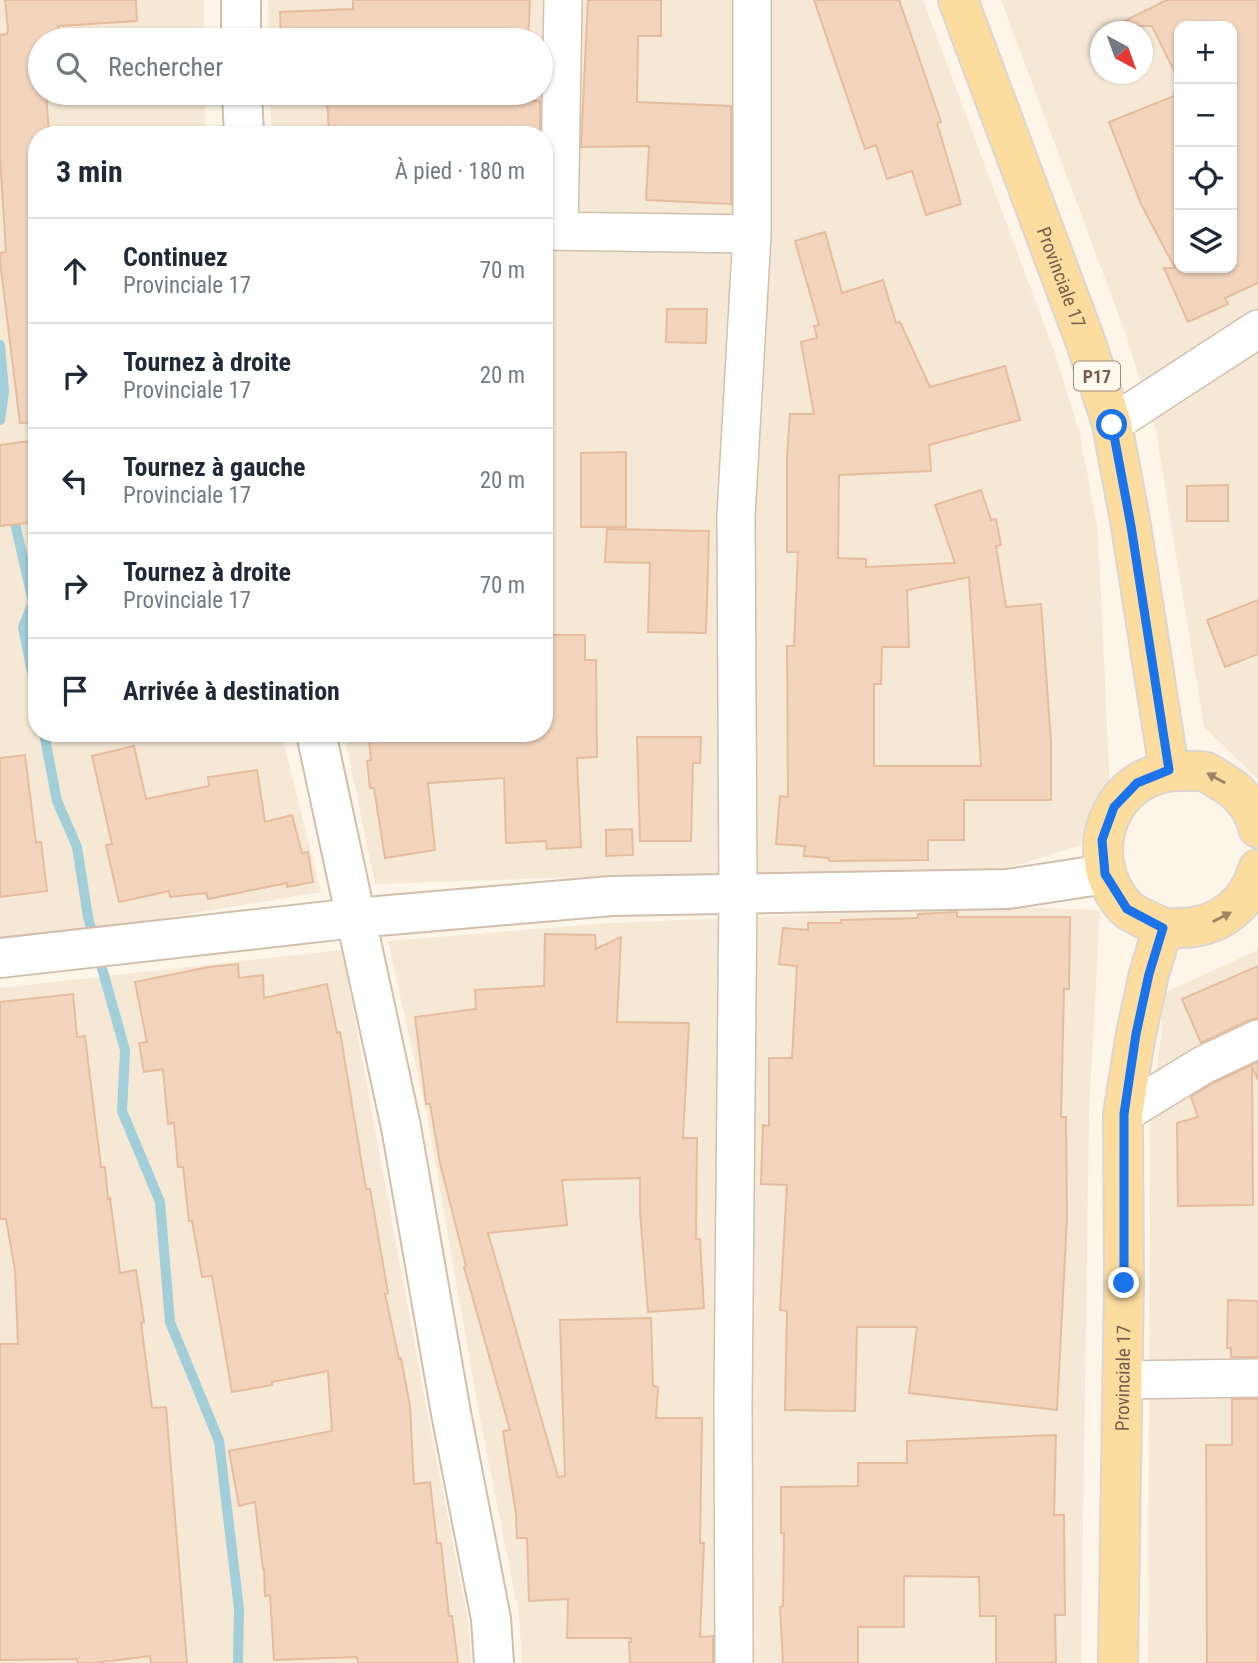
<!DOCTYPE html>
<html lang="fr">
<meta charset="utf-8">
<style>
:root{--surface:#fff;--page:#f6f6f7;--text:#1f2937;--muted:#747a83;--line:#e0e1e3}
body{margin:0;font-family:"Roboto Condensed",sans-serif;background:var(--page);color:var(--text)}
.controls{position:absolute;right:21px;top:21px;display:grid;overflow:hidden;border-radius:14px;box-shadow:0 2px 5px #0004}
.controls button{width:63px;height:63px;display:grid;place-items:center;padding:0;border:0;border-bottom:2px solid var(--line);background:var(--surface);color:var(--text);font:35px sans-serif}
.compass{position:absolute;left:1090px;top:21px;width:63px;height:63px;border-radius:50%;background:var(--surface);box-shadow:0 2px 5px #0004;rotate:139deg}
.stop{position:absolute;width:21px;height:21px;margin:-16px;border:5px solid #1a73e8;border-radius:50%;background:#fff}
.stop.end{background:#1a73e8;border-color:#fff;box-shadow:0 2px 7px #0008}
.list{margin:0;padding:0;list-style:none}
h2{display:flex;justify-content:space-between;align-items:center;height:91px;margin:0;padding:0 28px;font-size:30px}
h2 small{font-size:23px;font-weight:400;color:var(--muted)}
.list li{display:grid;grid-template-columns:46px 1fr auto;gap:21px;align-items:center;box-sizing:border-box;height:105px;padding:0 28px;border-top:2px solid var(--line)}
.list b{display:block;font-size:26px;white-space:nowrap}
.list p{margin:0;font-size:23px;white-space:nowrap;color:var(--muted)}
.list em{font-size:23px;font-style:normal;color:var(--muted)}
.icon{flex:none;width:38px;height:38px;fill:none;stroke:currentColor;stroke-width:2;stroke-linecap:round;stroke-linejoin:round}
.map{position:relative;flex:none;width:1258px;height:1663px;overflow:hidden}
.search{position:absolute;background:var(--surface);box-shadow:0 2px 5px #0004;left:28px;top:28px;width:525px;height:77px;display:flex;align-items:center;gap:18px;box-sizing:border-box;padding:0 24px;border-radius:38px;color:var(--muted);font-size:26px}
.panel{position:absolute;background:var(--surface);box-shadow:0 2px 5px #0004;left:28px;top:126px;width:525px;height:616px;border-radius:28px}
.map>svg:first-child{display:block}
.residential{fill:#f5e8d5;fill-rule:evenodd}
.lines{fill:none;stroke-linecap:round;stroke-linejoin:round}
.stream{stroke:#a1ced9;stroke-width:10}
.building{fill:#f3d5be;stroke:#e6bc9e;stroke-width:2;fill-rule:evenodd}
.street-casing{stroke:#d1c0af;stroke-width:40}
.secondary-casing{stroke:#d2beaa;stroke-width:42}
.primary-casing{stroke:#dcd5d0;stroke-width:42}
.street{stroke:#fff;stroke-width:37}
.secondary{stroke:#fff;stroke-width:38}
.primary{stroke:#fcdd9f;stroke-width:38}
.oneway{fill:#9f8364}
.route{stroke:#1a73e8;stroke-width:9}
.labels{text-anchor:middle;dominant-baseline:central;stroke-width:7;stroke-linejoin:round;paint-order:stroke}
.shield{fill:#fff9ee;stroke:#a08b7c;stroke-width:2}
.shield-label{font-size:18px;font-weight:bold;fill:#775c4b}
.street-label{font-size:19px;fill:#775c4b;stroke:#fff9ee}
</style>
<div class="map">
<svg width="1258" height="1663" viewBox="0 0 1258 1663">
<rect width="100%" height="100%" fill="#fdf5e7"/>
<!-- residential -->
<path class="residential" d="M 0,0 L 204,0 L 204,40 L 40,40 L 40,93 L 204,93 L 206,135 L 37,135 L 37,733 L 281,733 L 321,892 L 111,927 L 0,938 Z
M 268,0 L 923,0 L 1055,353 L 1080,435 L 1098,532 L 1110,791 L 1080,845 L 1006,869 L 610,876 L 375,884 L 344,733 L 544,733 L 544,135 L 272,135 L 270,93 L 541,93 L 541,40 L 269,40 Z
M 1001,0 L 1258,0 L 1258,779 L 1204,727 L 1156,431 L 1124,329 ZM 1179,26 L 1232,26 L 1232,268 L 1179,268 ZM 1100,32 L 1142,32 L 1142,74 L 1100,74 Z
M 1002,907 L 1100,910 L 1089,1112 L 1081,1663 L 522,1663 L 519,1615 L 478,1408 L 428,1121 L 388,941 L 612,923 Z
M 342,950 L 429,1422 L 469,1625 L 471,1663 L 0,1663 L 0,988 Z
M 1258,950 L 1258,1663 L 1148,1663 L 1150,1108 L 1162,1032 L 1160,995 Z"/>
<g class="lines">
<!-- stream -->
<path class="stream" d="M 0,345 L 4,392 L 0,420
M 13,514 L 33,602 L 23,627 L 37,697
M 44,733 L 57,801 L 77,847 L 88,917 L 94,940
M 98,954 L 125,1050 L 122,1111 L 160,1202 L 170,1322 L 219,1441 L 239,1609 L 238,1663"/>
</g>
<!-- building -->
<path class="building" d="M 5,0 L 136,0 L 137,21 L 58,26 L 59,40 L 40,40 L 40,93 L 46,93 L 49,135 L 37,135 L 37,422 L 20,423 L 0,261 L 0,253 L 6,252 L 0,157 L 0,35 L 7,34 L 8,30 Z
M 353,0 L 530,0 L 528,40 L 281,40 L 280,12 L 353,9 Z
M 588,0 L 661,0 L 661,36 L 638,36 L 637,102 L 731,106 L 731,204 L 646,200 L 649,146 L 581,147 Z
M 814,0 L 899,0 L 941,122 L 937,123 L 961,204 L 926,215 L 912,171 L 887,179 L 876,145 L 865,149 Z
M 1167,0 L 1258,0 L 1258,283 L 1225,298 L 1228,304 L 1188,322 L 1164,268 L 1175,268 L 1141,204 L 1109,122 L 1179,94 L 1179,268 L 1232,268 L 1232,26 L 1179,26 L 1179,81 L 1152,26 L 1114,26 Z
M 327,93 L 400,93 L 400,95 L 454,97 L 454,103 L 540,101 L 540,135 L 329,135 Z
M 825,232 L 842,293 L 883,280 L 896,323 L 900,322 L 930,387 L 1005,366 L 1020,420 L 929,445 L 931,471 L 839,475 L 838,558 L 866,559 L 866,567 L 955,563 L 935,505 L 981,490 L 991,520 L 996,519 L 1001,545 L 996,546 L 1006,607 L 1041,604 L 1051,741 L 1051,800 L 964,800 L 964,840 L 928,840 L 928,860 L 829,861 L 829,858 L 804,856 L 805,846 L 776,844 L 780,796 L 788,797 L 787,646 L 794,646 L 798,552 L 787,552 L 787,455 L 790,414 L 814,414 L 801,342 L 817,338 L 814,326 L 819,325 L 795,241 ZM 969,577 L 981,766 L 874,766 L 874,684 L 881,684 L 882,647 L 909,647 L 907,590 Z
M 667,309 L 707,309 L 706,343 L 666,342 Z
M 37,440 L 37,522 L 0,526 L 0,445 Z
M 626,452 L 626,527 L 581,527 L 581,453 Z
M 1228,485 L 1228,521 L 1187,521 L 1187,486 Z
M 607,529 L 709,531 L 706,633 L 648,632 L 650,563 L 605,562 Z
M 1258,600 L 1258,654 L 1225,667 L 1207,620 Z
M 548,635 L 585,635 L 585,660 L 596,660 L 597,757 L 577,758 L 581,847 L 547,849 L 546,841 L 506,843 L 504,778 L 428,783 L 435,850 L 385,858 L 374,788 L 370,788 L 367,761 L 371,760 L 369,740 L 395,738 L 395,733 L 544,733 L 544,662 L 548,662 Z
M 637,737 L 701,737 L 700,763 L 693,763 L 691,841 L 640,841 Z
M 134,746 L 146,799 L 209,786 L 208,777 L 257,770 L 265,822 L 292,815 L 302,853 L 308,852 L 313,882 L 287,887 L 287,883 L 208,899 L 206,893 L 170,897 L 169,891 L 119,902 L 106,845 L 112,844 L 92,756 Z
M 25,755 L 36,843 L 41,842 L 47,891 L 0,897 L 0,758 Z
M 632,829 L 633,855 L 606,856 L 606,830 Z
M 957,912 L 957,917 L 1070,917 L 1069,989 L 1064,989 L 1061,1117 L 1066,1117 L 1067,1218 L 1057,1410 L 909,1393 L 917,1327 L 857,1327 L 855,1411 L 785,1410 L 787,1311 L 780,1310 L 787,1185 L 761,1184 L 763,1125 L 769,1126 L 769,1058 L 792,1058 L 797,966 L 779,964 L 783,928 L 808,930 L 808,923 L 841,923 L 841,920 L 918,918 L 918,914 Z
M 545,934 L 595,935 L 596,949 L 621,937 L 617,1022 L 689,1023 L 683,1138 L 697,1138 L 696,1239 L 700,1239 L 704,1308 L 648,1312 L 640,1212 L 640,1178 L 562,1180 L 567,1225 L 488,1233 L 558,1477 L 565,1476 L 560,1320 L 651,1318 L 653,1386 L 658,1387 L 656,1418 L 702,1418 L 700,1543 L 704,1543 L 700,1637 L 713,1636 L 713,1663 L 630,1663 L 629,1642 L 631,1642 L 631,1638 L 567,1638 L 568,1599 L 529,1601 L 527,1538 L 517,1538 L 516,1514 L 503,1431 L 510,1430 L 464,1267 L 466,1266 L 440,1163 L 430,1104 L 426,1104 L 415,1017 L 476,1009 L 475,990 L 544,986 Z
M 238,964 L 239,978 L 263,975 L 264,998 L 327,984 L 337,1033 L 340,1032 L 366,1189 L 370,1189 L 388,1293 L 385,1294 L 399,1359 L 401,1358 L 410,1406 L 414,1484 L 430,1482 L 437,1543 L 441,1543 L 449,1616 L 452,1616 L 458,1663 L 358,1663 L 357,1657 L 274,1660 L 270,1595 L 265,1596 L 264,1569 L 263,1569 L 255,1502 L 239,1506 L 229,1451 L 332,1431 L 328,1371 L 272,1382 L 272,1385 L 232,1392 L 212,1276 L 202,1277 L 192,1221 L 189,1221 L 183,1167 L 178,1167 L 174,1123 L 168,1124 L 163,1069 L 144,1072 L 139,1043 L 147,1042 L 135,982 L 209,967 Z
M 1258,966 L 1258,1018 L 1249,1020 L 1201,1043 L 1182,999 Z
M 73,994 L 77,1037 L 85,1036 L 101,1167 L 105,1167 L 108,1199 L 110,1198 L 120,1273 L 136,1270 L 144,1322 L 141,1323 L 152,1408 L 166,1407 L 187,1663 L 151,1663 L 150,1656 L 94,1663 L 78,1663 L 77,1659 L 0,1660 L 0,1344 L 18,1344 L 15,1270 L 6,1219 L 0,1219 L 0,1002 Z
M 1258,1062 L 1258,1080 L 1252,1067 L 1253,1205 L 1178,1206 L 1177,1123 L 1198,1117 L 1191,1097 L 1213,1083 Z
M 1228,1300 L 1258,1301 L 1258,1357 L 1231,1357 L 1231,1348 L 1227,1348 Z
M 1232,1399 L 1258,1399 L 1258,1663 L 1207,1663 L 1206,1445 L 1232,1445 Z
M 1056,1435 L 1054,1515 L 1064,1515 L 1065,1615 L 1055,1615 L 1056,1663 L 996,1663 L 996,1616 L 980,1616 L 979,1577 L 904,1576 L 904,1627 L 858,1627 L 858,1663 L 783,1663 L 780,1607 L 783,1606 L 784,1533 L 781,1533 L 781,1487 L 858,1486 L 858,1463 L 907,1463 L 907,1441 Z"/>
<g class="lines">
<!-- street casing -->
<g class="street-casing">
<path id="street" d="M 544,231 L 752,234
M 559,231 L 563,0
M 1112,424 L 1258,329
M 1123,1114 L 1203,1065 L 1258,1039
M 1122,1380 L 1258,1378
M 734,1663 L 733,1400 L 738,892 L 736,516 L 752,234 L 752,0"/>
</g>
<!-- secondary casing -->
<g class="secondary-casing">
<path id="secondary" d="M 241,0 L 241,40
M 242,93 L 244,135
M 316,733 L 401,1127 L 451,1413 L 491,1619 L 494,1663
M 0,958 L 355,918 L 611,896 L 1008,889 L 1105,874"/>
</g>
<!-- primary casing -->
<g class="primary-casing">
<g id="primary">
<path id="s1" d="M 958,0 L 1086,343 L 1112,424 L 1131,526 L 1169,770"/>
<path d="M 1258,828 C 1255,810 1240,792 1224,783 C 1218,779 1212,775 1206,772 C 1199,770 1191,771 1184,771 C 1111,768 1077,855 1126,908 C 1134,915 1149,921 1159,926 C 1165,929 1173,928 1180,928 C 1217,928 1248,906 1258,869"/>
<path id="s2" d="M 1118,1663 L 1124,1283 L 1123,1114 L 1136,1034 L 1149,974 L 1163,928"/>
</g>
</g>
<!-- street -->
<use href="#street" class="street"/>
<!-- secondary -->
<use href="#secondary" class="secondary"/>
<!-- primary -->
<use href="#primary" class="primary"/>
</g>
<!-- one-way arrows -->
<defs><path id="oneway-solid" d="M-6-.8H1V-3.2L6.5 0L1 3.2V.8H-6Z" transform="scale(1.75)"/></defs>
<g class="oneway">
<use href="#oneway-solid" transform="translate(1216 778) rotate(-151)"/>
<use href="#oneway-solid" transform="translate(1222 917) rotate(-27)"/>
</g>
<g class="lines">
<!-- route -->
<path class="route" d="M 1112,425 L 1131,526 L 1169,770 L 1137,783 L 1114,807 L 1102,840 L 1105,874 L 1127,909 L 1163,928 L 1149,974 L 1136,1034 L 1124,1114 L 1124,1283"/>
</g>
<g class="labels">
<!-- shield labels -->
<rect class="shield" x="1074" y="361.5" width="46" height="29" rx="5"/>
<g class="shield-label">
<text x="1097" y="376">P17</text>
</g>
<!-- street labels -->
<g class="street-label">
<text stroke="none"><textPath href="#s1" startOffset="296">Provinciale 17</textPath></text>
<text stroke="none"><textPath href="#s2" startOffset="285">Provinciale 17</textPath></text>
</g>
</g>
</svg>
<div class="controls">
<button>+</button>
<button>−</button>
<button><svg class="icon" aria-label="locate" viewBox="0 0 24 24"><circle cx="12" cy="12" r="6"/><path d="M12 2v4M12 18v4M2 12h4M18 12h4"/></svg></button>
<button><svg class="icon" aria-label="layers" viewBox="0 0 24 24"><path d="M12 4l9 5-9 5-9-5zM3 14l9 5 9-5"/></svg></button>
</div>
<svg class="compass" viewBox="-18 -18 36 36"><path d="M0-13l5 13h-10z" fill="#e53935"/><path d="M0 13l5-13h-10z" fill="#747a83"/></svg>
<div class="stop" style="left:1112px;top:425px"></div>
<div class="stop end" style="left:1124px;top:1283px"></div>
<div class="search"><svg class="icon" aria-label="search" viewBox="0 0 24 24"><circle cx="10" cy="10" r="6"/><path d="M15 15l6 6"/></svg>Rechercher</div>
<section class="panel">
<h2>3 min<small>À pied · 180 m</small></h2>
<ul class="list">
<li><svg class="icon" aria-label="ahead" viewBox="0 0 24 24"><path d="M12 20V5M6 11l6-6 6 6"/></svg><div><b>Continuez</b><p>Provinciale 17</p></div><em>70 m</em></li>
<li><svg class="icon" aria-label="right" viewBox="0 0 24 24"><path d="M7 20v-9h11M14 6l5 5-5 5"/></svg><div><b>Tournez à droite</b><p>Provinciale 17</p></div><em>20 m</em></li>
<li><svg class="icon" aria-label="left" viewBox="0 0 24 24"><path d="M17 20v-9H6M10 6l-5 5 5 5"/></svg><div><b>Tournez à gauche</b><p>Provinciale 17</p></div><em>20 m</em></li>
<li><svg class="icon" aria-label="right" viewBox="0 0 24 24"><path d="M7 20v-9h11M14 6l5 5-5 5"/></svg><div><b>Tournez à droite</b><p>Provinciale 17</p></div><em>70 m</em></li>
<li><svg class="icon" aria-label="arrive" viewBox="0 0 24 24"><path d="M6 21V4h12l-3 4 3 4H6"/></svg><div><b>Arrivée à destination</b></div></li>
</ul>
</section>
</div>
